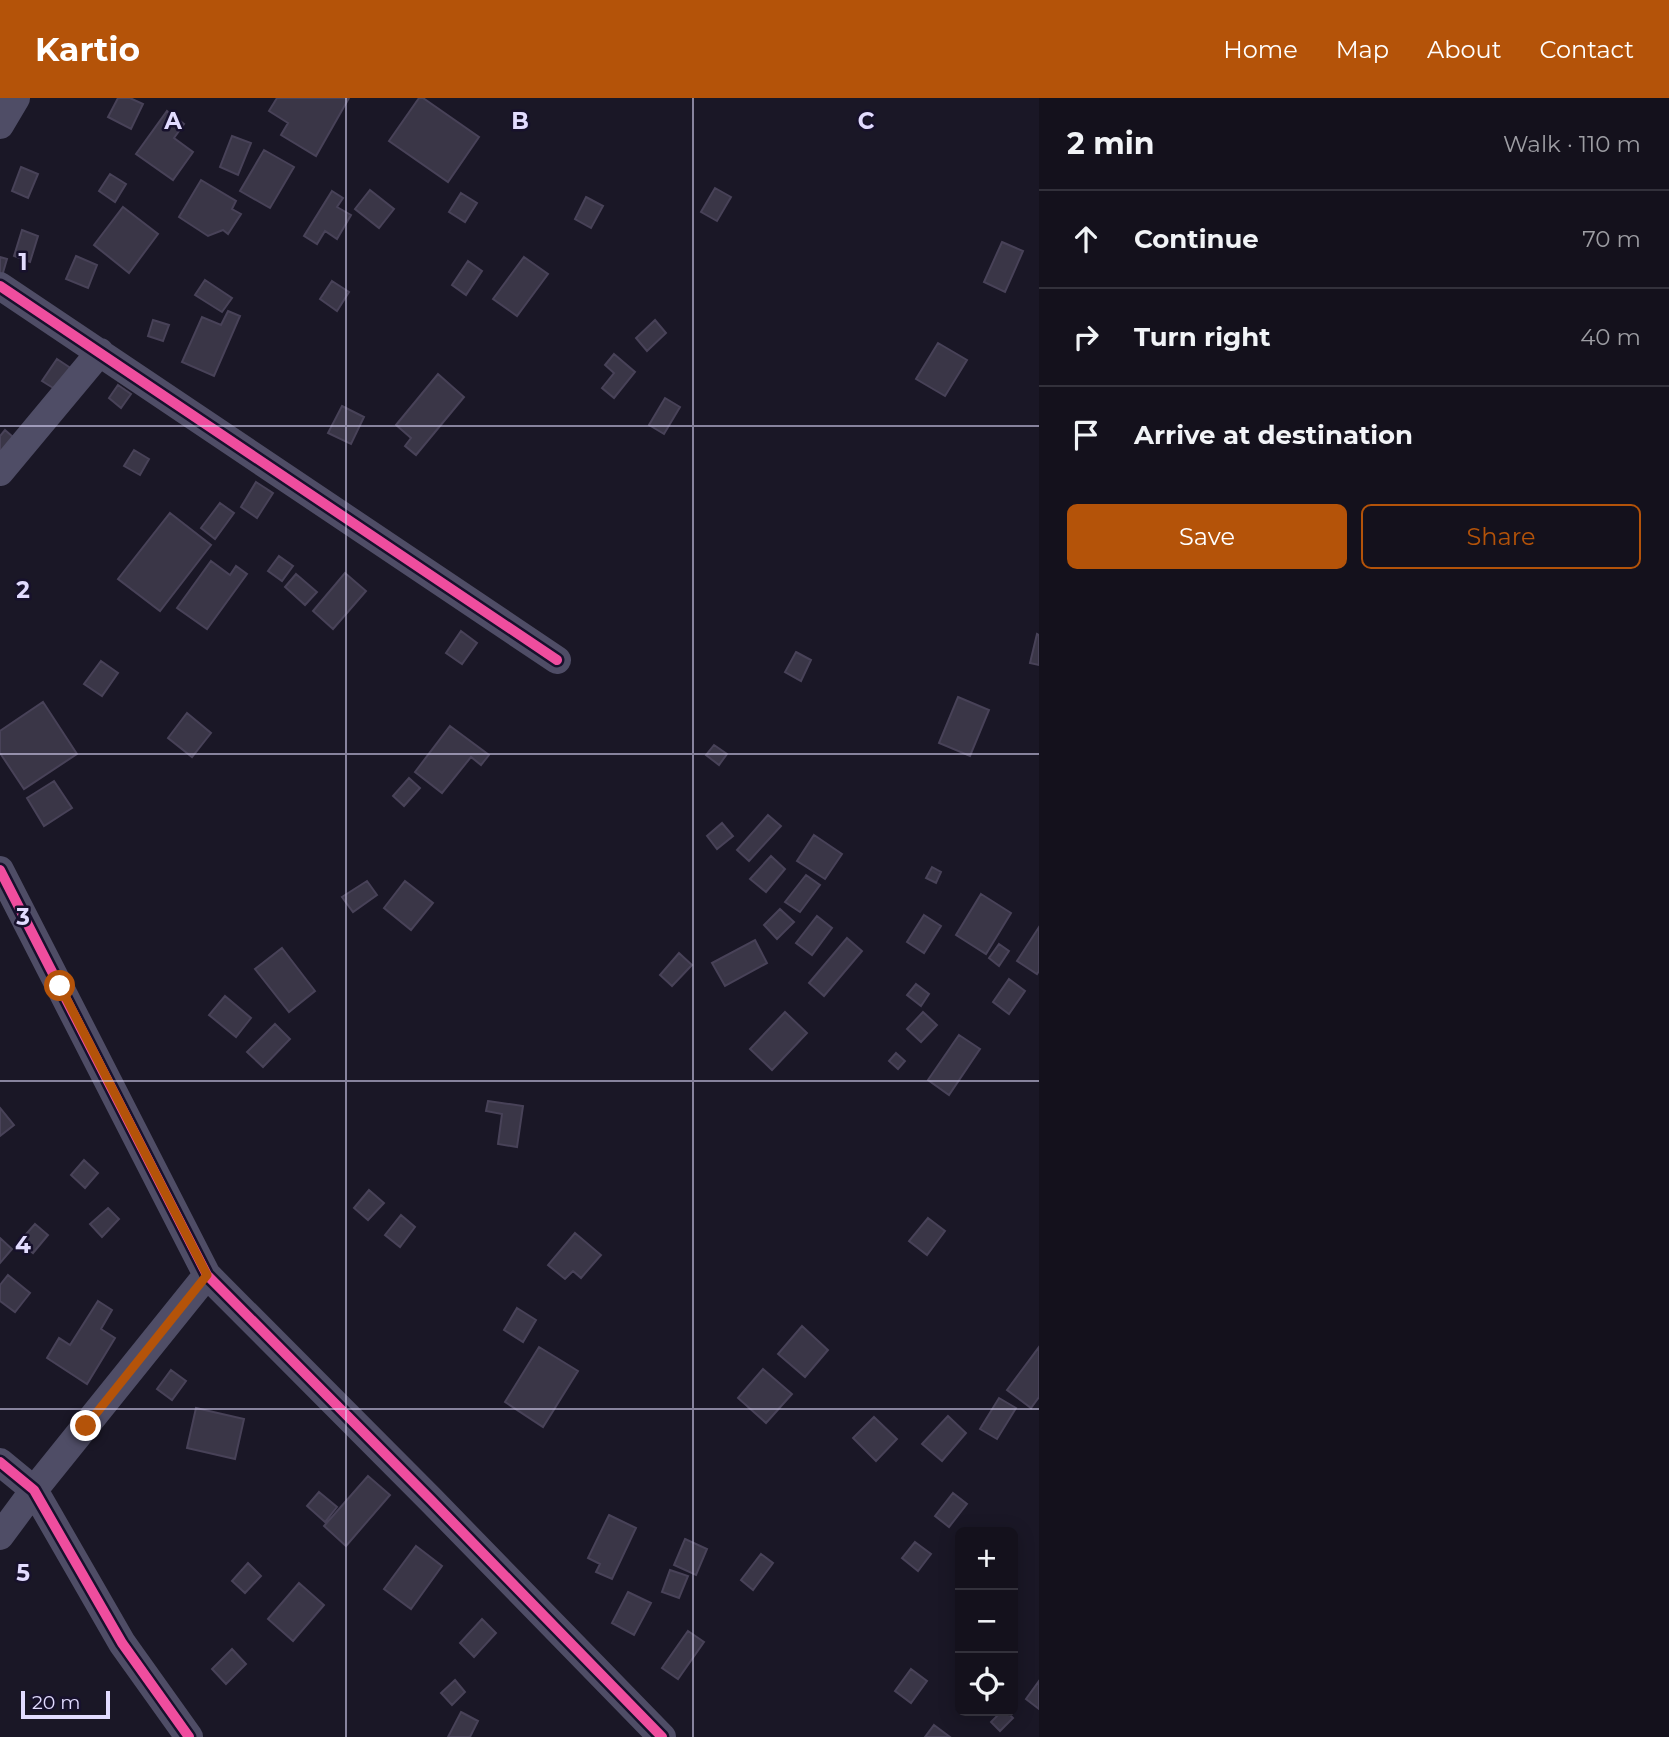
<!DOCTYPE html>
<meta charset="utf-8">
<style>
:root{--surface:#14111c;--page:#1d1a25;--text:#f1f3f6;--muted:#9d9da3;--line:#33313b;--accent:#b45309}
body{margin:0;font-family:Montserrat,sans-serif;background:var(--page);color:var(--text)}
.controls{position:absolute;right:21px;bottom:21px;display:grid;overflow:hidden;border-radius:10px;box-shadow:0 4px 18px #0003}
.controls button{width:63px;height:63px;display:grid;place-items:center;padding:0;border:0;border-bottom:2px solid var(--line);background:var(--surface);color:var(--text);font:35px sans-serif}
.scale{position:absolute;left:21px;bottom:18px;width:89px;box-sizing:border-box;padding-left:7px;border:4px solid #e2dcff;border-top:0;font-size:19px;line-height:24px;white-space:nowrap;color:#e2dcff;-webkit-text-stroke:5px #17112c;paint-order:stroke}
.stop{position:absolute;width:21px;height:21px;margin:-16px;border:5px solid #b45309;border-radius:50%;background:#fff}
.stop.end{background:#b45309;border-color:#fff;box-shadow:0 2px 7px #0008}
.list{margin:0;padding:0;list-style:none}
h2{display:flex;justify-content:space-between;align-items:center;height:91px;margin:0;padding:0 28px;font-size:30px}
h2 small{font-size:23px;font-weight:400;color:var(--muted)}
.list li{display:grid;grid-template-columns:46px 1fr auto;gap:21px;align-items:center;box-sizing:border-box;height:98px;padding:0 28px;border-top:2px solid var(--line)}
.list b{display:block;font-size:26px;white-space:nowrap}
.list em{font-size:23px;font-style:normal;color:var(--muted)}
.actions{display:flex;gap:14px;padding:21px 28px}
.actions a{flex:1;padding:16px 0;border:2px solid var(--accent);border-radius:10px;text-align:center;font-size:24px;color:var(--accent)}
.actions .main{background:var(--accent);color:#fff}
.icon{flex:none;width:38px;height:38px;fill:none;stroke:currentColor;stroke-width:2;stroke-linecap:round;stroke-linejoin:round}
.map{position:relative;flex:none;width:1039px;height:1639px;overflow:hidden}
header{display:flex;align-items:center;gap:42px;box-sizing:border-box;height:98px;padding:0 35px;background:var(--accent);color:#fff}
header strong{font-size:33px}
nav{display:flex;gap:38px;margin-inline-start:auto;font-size:24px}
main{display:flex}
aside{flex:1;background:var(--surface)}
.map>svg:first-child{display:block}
.building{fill:#3a3647;stroke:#484258;stroke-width:2}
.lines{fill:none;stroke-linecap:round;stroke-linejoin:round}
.minor{stroke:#4f4d66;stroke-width:28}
.cycleway-casing{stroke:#17112c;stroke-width:15}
.cycleway{stroke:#ef4d9e;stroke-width:10}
.route{stroke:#b45309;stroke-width:9}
.grid{fill:none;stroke:#e2dcff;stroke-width:2;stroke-opacity:0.55}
.grid-label{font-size:23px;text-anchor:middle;font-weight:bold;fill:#e2dcff;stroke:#17112c;stroke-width:5;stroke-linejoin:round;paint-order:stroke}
</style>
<header>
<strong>Kartio</strong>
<nav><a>Home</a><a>Map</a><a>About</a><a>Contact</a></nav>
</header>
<main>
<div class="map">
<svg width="1039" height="1639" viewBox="0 0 1039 1639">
<rect width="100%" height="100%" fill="#1a1726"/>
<!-- building -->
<path class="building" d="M 118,0 L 130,0 L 143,6 L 131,31 L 108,19 Z
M 277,0 L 349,0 L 316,58 L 281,37 L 288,25 L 269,13 Z
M 419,0 L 423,0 L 479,39 L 448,84 L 389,43 Z
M 167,13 L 184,26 L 174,40 L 193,54 L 173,82 L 136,56 Z
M 232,38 L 251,45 L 238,77 L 220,69 Z
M 264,52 L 294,69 L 270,110 L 240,93 Z
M 21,69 L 38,76 L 28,100 L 12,93 Z
M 110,76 L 126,86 L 115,104 L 99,93 Z
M 201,82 L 236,103 L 232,111 L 241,116 L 228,136 L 223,132 L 208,138 L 179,119 Z
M 715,90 L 731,99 L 717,123 L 701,114 Z
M 370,92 L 394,111 L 379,130 L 355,111 Z
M 332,93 L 343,100 L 337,109 L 351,117 L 337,141 L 325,133 L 317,146 L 304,138 Z
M 461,95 L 477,105 L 465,124 L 449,114 Z
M 586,99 L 603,108 L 591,130 L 575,121 Z
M 123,109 L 158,136 L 129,175 L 94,147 Z
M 22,132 L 38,138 L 30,164 L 14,158 Z
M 1002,144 L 1023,153 L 1005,194 L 984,184 Z
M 76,158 L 97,167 L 88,190 L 66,181 Z
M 0,159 L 7,161 L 2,178 L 0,178 Z
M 524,159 L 548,176 L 517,218 L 493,201 Z
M 468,163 L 482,173 L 466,197 L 452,187 Z
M 205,182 L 232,200 L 222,214 L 195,197 Z
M 332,183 L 349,194 L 337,213 L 320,201 Z
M 228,213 L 240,218 L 214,278 L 182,264 L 202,219 L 221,227 Z
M 153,222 L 169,227 L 163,243 L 148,238 Z
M 655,222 L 666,235 L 647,253 L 636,240 Z
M 938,245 L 967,262 L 945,298 L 916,281 Z
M 614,256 L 635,274 L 614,300 L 602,290 L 614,275 L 605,267 Z
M 57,261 L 72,271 L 58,293 L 42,283 Z
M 438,276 L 464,299 L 416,357 L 405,348 L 411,340 L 396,327 Z
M 118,287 L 131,296 L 121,310 L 109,300 Z
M 665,300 L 680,309 L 664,336 L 649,327 Z
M 342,308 L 364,319 L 351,346 L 328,335 Z
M 5,332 L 13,339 L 0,367 L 0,338 Z
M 134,352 L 149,361 L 140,377 L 124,368 Z
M 256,384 L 273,395 L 257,420 L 241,409 Z
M 220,405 L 234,415 L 215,441 L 201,430 Z
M 170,415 L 211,447 L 160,513 L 118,481 Z
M 279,458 L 293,468 L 282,483 L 268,473 Z
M 211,463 L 230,477 L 236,468 L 247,476 L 207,531 L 177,510 Z
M 345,475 L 366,493 L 333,531 L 313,513 Z
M 296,476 L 317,494 L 305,507 L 285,489 Z
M 461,533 L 477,545 L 462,566 L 446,555 Z
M 1037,536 L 1039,537 L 1039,567 L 1030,565 Z
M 796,554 L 811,562 L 801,583 L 785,574 Z
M 101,563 L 118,575 L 102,598 L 84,586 Z
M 958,599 L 989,612 L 970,658 L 939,645 Z
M 43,604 L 77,656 L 24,691 L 0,655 L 0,633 Z
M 187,615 L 211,635 L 192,659 L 168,640 Z
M 450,628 L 489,657 L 481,667 L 471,659 L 442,695 L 415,674 Z
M 714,647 L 727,656 L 719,667 L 706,657 Z
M 409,680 L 420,690 L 404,708 L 393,698 Z
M 54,683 L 72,710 L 44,728 L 27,700 Z
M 768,717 L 781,728 L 749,763 L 737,752 Z
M 722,725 L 733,738 L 717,751 L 707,738 Z
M 814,737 L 842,756 L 825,781 L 797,763 Z
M 771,758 L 785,771 L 766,794 L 750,781 Z
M 932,769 L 941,774 L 936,785 L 926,780 Z
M 806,777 L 820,787 L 800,814 L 785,804 Z
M 367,783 L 377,797 L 353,814 L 342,799 Z
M 405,783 L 433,805 L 411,832 L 384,810 Z
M 981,796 L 1011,815 L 986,856 L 956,837 Z
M 780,811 L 794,824 L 777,841 L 764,827 Z
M 924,817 L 941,828 L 924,855 L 907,844 Z
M 817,818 L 832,830 L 812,857 L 796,845 Z
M 1039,829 L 1039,873 L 1037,876 L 1017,863 Z
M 847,840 L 862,853 L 824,898 L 809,885 Z
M 755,842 L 767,865 L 725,888 L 712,865 Z
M 999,846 L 1009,853 L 999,868 L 989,860 Z
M 282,850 L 315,893 L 289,914 L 255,871 Z
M 679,855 L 692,867 L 672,888 L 660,877 Z
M 1009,881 L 1025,893 L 1009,916 L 993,904 Z
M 916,886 L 929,896 L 921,908 L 907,897 Z
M 225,898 L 251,920 L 236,939 L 209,917 Z
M 785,914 L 807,935 L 772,972 L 750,951 Z
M 923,914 L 937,927 L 921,944 L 907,931 Z
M 275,926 L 290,941 L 263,969 L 247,954 Z
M 959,937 L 980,951 L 949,997 L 928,982 Z
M 896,955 L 905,963 L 898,971 L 889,963 Z
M 488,1003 L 523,1008 L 517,1049 L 498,1046 L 502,1016 L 486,1013 Z
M 0,1010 L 14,1027 L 0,1038 Z
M 84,1062 L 98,1075 L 85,1090 L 71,1077 Z
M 369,1092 L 384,1105 L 368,1122 L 354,1110 Z
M 108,1110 L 119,1121 L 102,1139 L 90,1126 Z
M 401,1117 L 415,1129 L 400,1149 L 385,1137 Z
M 928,1120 L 945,1133 L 927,1157 L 909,1143 Z
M 35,1126 L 48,1137 L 33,1155 L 19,1144 Z
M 575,1135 L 601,1157 L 581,1180 L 573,1173 L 565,1181 L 548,1167 Z
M 0,1140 L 12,1151 L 0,1165 Z
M 8,1177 L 30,1195 L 15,1214 L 0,1203 L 0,1187 Z
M 98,1203 L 112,1212 L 101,1231 L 115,1240 L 87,1286 L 47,1260 L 59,1240 L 70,1247 Z
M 517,1210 L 536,1222 L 523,1244 L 504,1232 Z
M 802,1228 L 828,1252 L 805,1279 L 778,1256 Z
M 539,1249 L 578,1273 L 543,1329 L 505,1304 Z
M 1039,1249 L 1039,1299 L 1031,1310 L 1007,1292 Z
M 763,1271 L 792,1296 L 766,1325 L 738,1300 Z
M 171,1272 L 186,1283 L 172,1302 L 157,1291 Z
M 999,1300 L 1016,1310 L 997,1341 L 980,1331 Z
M 196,1310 L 244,1321 L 235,1361 L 187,1350 Z
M 948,1318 L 966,1335 L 942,1363 L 922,1346 Z
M 874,1319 L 897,1341 L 876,1363 L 853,1340 Z
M 368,1378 L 390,1397 L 346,1448 L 324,1428 Z
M 319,1394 L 337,1409 L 325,1424 L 307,1408 Z
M 953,1395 L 967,1406 L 949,1429 L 935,1418 Z
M 609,1417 L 636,1430 L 612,1481 L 596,1474 L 600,1466 L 588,1460 Z
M 685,1441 L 707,1451 L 696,1477 L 674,1467 Z
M 915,1444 L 931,1456 L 918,1473 L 902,1460 Z
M 416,1448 L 442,1468 L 411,1511 L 384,1491 Z
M 761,1456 L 773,1465 L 753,1492 L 741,1482 Z
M 248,1465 L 261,1478 L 245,1495 L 232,1483 Z
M 670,1472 L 688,1478 L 679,1500 L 662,1494 Z
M 299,1485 L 324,1507 L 293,1543 L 268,1521 Z
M 628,1494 L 651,1505 L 634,1537 L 612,1525 Z
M 482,1521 L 496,1535 L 474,1559 L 460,1545 Z
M 688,1533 L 704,1544 L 678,1581 L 662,1570 Z
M 232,1551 L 246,1566 L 226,1586 L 212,1571 Z
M 911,1571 L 927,1583 L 911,1605 L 895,1593 Z
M 455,1582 L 465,1594 L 452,1607 L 441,1595 Z
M 1039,1583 L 1039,1611 L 1026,1601 Z
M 1002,1613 L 1006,1613 L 1013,1620 L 1000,1633 L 991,1624 Z
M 461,1614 L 478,1623 L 470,1639 L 448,1639 Z
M 934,1627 L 950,1639 L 925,1639 Z"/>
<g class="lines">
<!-- minor -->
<path class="minor" d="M 0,27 L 16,0
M 0,188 L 557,562
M 0,374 L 100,254
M 0,772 L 207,1177 L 431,1402 L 662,1639
M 0,1364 L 34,1392 L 122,1545 L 189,1639
M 0,1438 L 34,1392 L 207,1177"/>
<!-- cycleway casing -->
<g class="cycleway-casing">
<path id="cycleway" d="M 0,188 L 557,562
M 0,772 L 207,1177 L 431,1402 L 662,1639
M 0,1364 L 34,1392 L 122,1545 L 189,1639"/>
</g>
<!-- cycleway -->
<use href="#cycleway" class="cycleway"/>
</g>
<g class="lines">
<!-- route -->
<path class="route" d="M 60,888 L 207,1177 L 86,1328"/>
</g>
<!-- grid -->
<path class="grid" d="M 346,0 L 346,1639M 693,0 L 693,1639M 0,328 L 1039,328M 0,656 L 1039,656M 0,983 L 1039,983M 0,1311 L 1039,1311"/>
<g class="grid-label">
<text x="173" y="31">A</text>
<text x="520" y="31">B</text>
<text x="866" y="31">C</text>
<text x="23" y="172">1</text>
<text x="23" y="500">2</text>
<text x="23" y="827">3</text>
<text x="23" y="1155">4</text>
<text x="23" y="1483">5</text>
</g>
</svg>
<div class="controls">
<button>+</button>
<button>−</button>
<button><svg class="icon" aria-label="locate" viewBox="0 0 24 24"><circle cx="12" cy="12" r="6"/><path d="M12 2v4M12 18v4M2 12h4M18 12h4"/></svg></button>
</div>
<div class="scale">20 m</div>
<div class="stop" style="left:60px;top:888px"></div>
<div class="stop end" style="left:86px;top:1328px"></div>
</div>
<aside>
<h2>2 min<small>Walk · 110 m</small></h2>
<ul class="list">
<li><svg class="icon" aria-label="ahead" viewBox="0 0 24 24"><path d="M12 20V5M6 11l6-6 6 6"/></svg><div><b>Continue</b></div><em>70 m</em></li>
<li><svg class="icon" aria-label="right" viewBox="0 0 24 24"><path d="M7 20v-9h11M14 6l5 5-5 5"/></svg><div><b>Turn right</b></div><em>40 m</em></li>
<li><svg class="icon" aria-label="arrive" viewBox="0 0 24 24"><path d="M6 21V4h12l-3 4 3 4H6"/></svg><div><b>Arrive at destination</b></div></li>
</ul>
<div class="actions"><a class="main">Save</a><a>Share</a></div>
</aside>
</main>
